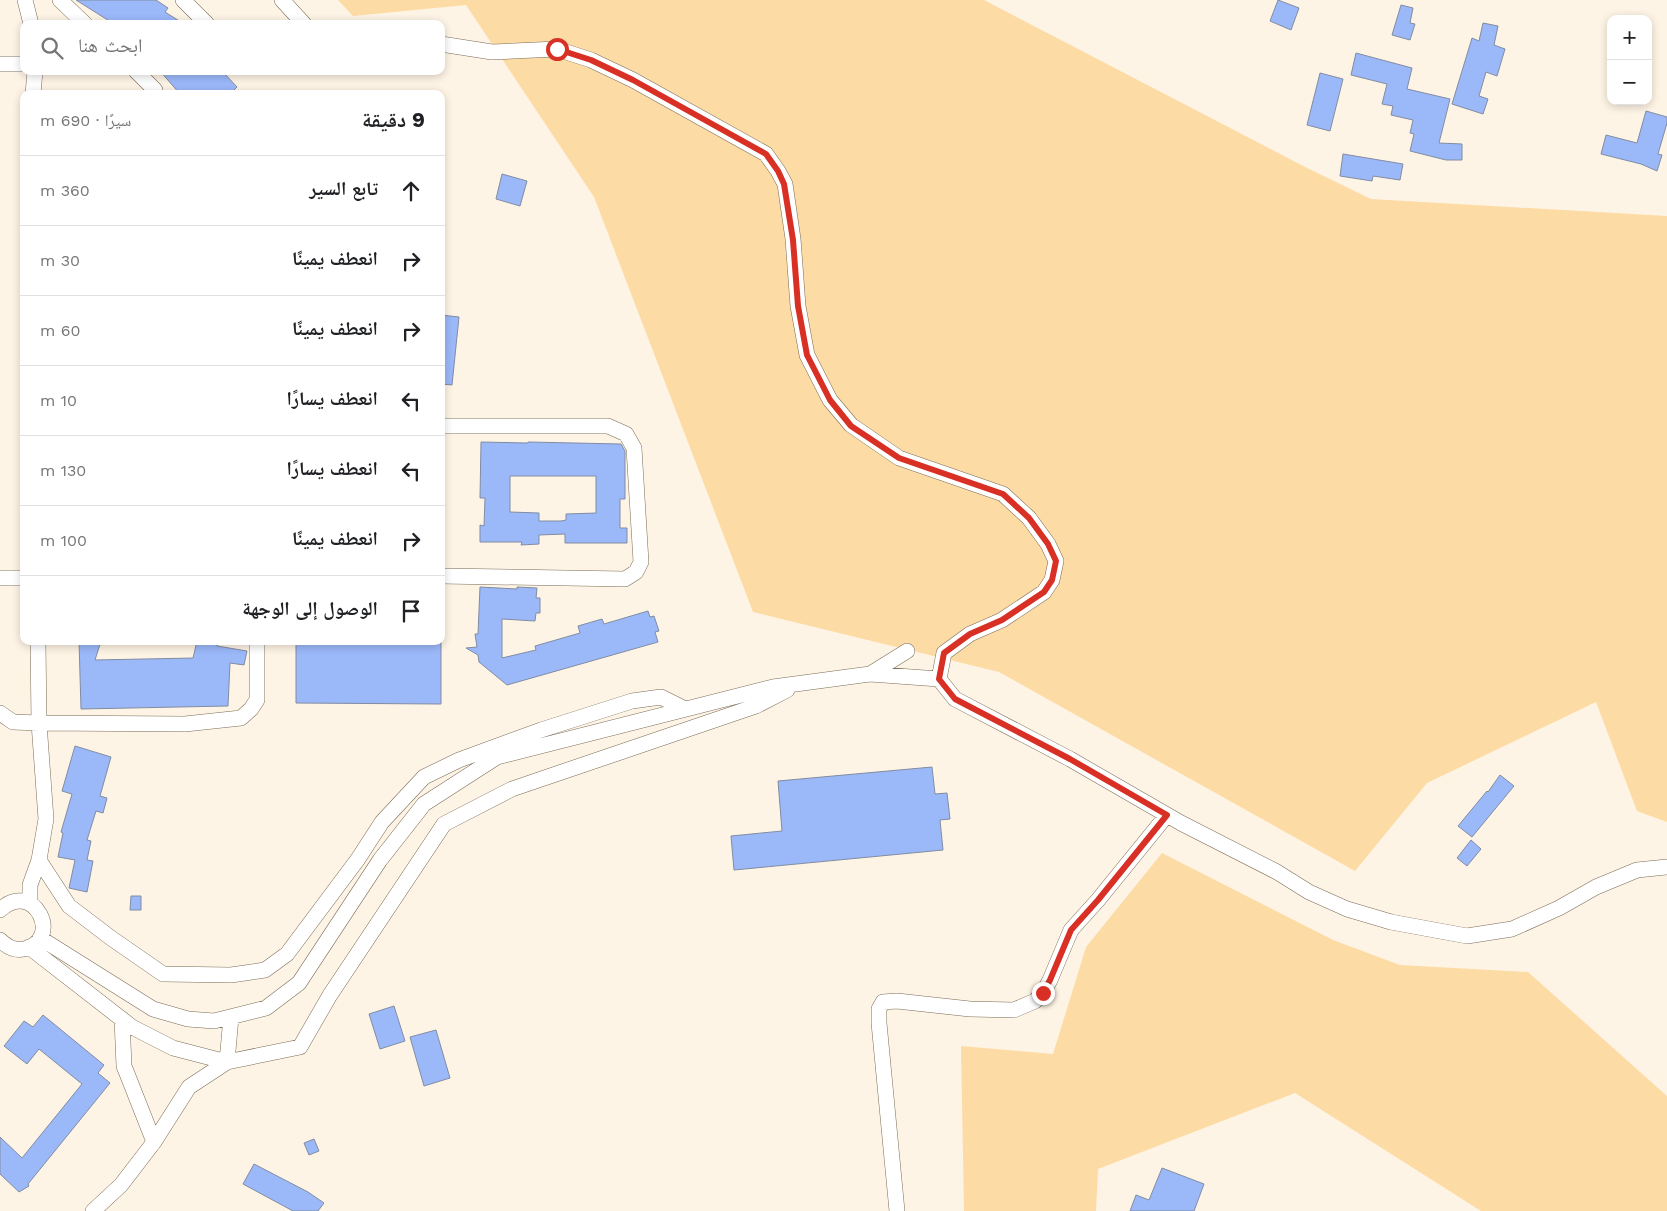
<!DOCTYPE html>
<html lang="ar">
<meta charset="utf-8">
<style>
body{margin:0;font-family:"Work Sans","Noto Naskh Arabic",sans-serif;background:#f6f6f6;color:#202124;direction:rtl}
.controls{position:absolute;right:15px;top:15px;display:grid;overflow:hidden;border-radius:10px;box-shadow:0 2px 8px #0003}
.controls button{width:45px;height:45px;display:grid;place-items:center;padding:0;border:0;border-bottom:1px solid #e0e0e0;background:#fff;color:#202124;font:25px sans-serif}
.stop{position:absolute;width:15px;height:15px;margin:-11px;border:4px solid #d93025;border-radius:50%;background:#fff}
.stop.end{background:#d93025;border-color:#fff;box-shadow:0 1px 5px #0008}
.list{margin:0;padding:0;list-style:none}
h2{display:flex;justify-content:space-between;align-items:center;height:65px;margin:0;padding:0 20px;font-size:21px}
h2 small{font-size:16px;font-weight:400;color:#757577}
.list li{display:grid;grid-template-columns:32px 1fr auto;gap:15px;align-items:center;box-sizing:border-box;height:70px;padding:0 20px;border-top:1px solid #e0e0e0}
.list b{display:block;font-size:19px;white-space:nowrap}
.list em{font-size:16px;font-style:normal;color:#757577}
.icon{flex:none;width:28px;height:28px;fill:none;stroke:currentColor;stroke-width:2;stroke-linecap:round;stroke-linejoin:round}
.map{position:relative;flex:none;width:1667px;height:1211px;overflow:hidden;direction:ltr}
.search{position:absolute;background:#fff;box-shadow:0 2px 8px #0003;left:20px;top:20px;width:425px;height:55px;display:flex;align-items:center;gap:12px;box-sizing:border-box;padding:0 18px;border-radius:10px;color:#757577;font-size:19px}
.panel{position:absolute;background:#fff;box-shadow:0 2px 8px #0003;left:20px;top:90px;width:425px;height:555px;border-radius:10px;direction:rtl}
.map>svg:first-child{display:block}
.green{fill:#fddba5}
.building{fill:#9bb8f9;stroke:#818ca3;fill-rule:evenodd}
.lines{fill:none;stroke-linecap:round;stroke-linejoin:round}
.street-casing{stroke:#7a6c56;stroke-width:16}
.street{stroke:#fff;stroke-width:15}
.route{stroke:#d93025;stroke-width:6}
</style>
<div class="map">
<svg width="1667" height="1211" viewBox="0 0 1667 1211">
<rect width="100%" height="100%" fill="#fef4e5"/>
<path class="green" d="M338 0H984L1305 167 1371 199 1667 216V822L1637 811 1596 702 1427 783 1355 871 999 672 753 612 594 197 466 5 353 16Z
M1162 853 1333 940 1400 965 1528 972 1667 1096V1211H1481L1295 1093 1098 1169 1096 1211H964L961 1046 1053 1054 1086 947Z"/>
<path class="building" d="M76 0H156L168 8 165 12 184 24H114Z
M1278 0 1299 8 1291 30 1270 21Z
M1401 5 1413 8 1410 23 1415 24 1410 40 1392 35Z
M1483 23 1498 26 1494 45 1505 49 1497 76 1486 72 1479 96 1488 99 1483 114 1452 104 1472 38 1479 41Z
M1356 53 1412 68 1407 89 1450 99 1439 143 1462 144V160H1446L1410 151 1414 134 1410 133 1413 120 1391 115 1393 106 1382 104 1387 84 1351 75Z
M160 71H214L220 75 223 72 237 87 230 94H180Z
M1320 73 1343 79 1330 131 1307 125Z
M1646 111 1667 117V123L1658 154 1662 155 1657 171 1641 164 1601 154 1606 135 1637 143Z
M1343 154 1403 164 1400 180 1373 176 1372 181 1340 176Z
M502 174 527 181 520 206 496 199Z
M441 315 459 317 452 385 441 384Z
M481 442 528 443V442L621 444 625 451V499H620V528H627V543H565V534L539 535V544L521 545 522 542H480V525L484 526 485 498H480ZM510 476H596V513L566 514V520L561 521H539V513L510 512Z
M480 587 517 589V587L537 588 536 598H540V613H536L535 621 502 619V658L536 650 535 646 580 633 578 626 602 619 604 624 648 611 650 617 654 616 659 631 655 632 658 642 507 685 479 662 478 655 466 648 477 647 475 634H478Z
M79 641H101L95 660 193 658 197 641H219L217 646 247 651 244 665 230 663 228 706 81 709Z
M296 641H441V704L296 703Z
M75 746 111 757 100 796 107 798 103 813 96 811 87 840 91 841 87 860 93 861 87 892 69 888 75 860 58 857 63 833 61 832 72 794 62 791Z
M932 767 935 794 947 793 950 819 940 820 943 850 734 870 731 836 782 831 778 781Z
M1500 775 1514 786 1472 837 1458 826 1487 791 1488 792Z
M1471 840 1481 849 1467 866 1457 858Z
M131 896H141V910H130Z
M394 1006 405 1041 380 1049 369 1014Z
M43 1015 104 1065 98 1073 110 1083 28 1184 29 1186 19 1192 0 1174V1137L22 1158 82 1084 39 1049 27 1064 4 1046 24 1021 33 1027Z
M436 1030 450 1078 424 1086 410 1037Z
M314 1139 319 1151 309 1155 304 1143Z
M254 1164 308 1192 324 1203 318 1211H293L243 1184Z
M1162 1168 1204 1184 1194 1211H1130L1136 1195 1149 1200Z"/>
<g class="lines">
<defs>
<path id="street" d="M25 0 31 24
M60 0 85 24
M183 0 207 24
M282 0 304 24
M441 44 492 52 557 49 591 60 633 80 766 154 778 171 785 184 793 239 798 306 807 355 830 400 851 425 899 458 1003 494 1029 518 1048 544 1056 561 1052 580 1044 592 1002 620 970 634 944 653 939 679 955 699 1070 759 1181 823 1277 872 1309 892 1347 909 1391 922 1467 936 1512 929 1559 908 1596 887 1637 870 1667 867
M0 64H24
M136 71 155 90
M33 94 35 71
M441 426H608L626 434 634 448 641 562 636 572 625 579 441 576
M0 578H24
M870 674 907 651
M0 713 13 722 39 723 185 724 241 718 251 709 257 700V641
M39 860 69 906 111 938 163 974 231 975 265 970 287 954 358 859 382 822 424 777 459 760 541 730 632 701 661 697 685 709
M30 903V885L39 860 46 819 39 723 38 641
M0 910C34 878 64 940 24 949 15 951 7 947 0 940
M40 938 153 1009 188 1019 214 1021 266 1008 299 983 380 860 424 804 497 757 773 687 870 674 939 679
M29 947 132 1027 173 1048 227 1062 300 1047 330 995 444 824 512 789 756 706 787 690
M122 1019 124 1066 154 1142
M93 1211 121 1185 154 1142 189 1087 227 1062 231 1017
M897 1211 879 1023V1009L883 1002 897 1001 970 1009 1014 1010 1035 1001 1043 993 1050 980 1071 930 1098 900 1167 815"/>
</defs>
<use href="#street" class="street-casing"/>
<use href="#street" class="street"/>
</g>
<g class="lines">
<path class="route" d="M557 49 591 60 633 80 766 154 778 171 784 184 793 240 798 306 807 355 830 400 851 426 899 458 1003 494 1029 518 1048 544 1056 561 1052 580 1044 592 1002 620 970 634 944 653 939 679 955 699 1070 759 1167 815 1098 900 1071 930 1050 980 1043 993"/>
</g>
</svg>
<div class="controls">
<button>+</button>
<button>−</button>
</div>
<div class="stop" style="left:557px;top:49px"></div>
<div class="stop end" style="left:1043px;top:993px"></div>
<div class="search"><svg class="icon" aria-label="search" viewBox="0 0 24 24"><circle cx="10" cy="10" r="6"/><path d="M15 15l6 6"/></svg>ابحث هنا</div>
<section class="panel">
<h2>9 دقيقة<small>سيرًا · 690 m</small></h2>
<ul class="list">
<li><svg class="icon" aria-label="ahead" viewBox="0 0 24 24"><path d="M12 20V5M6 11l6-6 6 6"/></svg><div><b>تابع السير</b></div><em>360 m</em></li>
<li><svg class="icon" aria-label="right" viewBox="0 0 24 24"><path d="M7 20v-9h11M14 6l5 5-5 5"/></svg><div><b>انعطف يمينًا</b></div><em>30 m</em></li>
<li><svg class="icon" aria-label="right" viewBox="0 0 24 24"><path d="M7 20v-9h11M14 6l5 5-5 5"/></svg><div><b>انعطف يمينًا</b></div><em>60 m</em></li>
<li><svg class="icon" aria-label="left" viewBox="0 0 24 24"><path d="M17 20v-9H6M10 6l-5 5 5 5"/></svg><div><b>انعطف يسارًا</b></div><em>10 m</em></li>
<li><svg class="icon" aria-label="left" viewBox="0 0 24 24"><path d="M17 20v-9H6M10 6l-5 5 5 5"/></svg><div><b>انعطف يسارًا</b></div><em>130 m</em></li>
<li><svg class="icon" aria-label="right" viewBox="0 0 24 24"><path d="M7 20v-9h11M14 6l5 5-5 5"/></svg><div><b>انعطف يمينًا</b></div><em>100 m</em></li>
<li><svg class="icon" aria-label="arrive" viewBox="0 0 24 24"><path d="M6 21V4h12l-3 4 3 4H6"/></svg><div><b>الوصول إلى الوجهة</b></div></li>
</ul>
</section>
</div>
